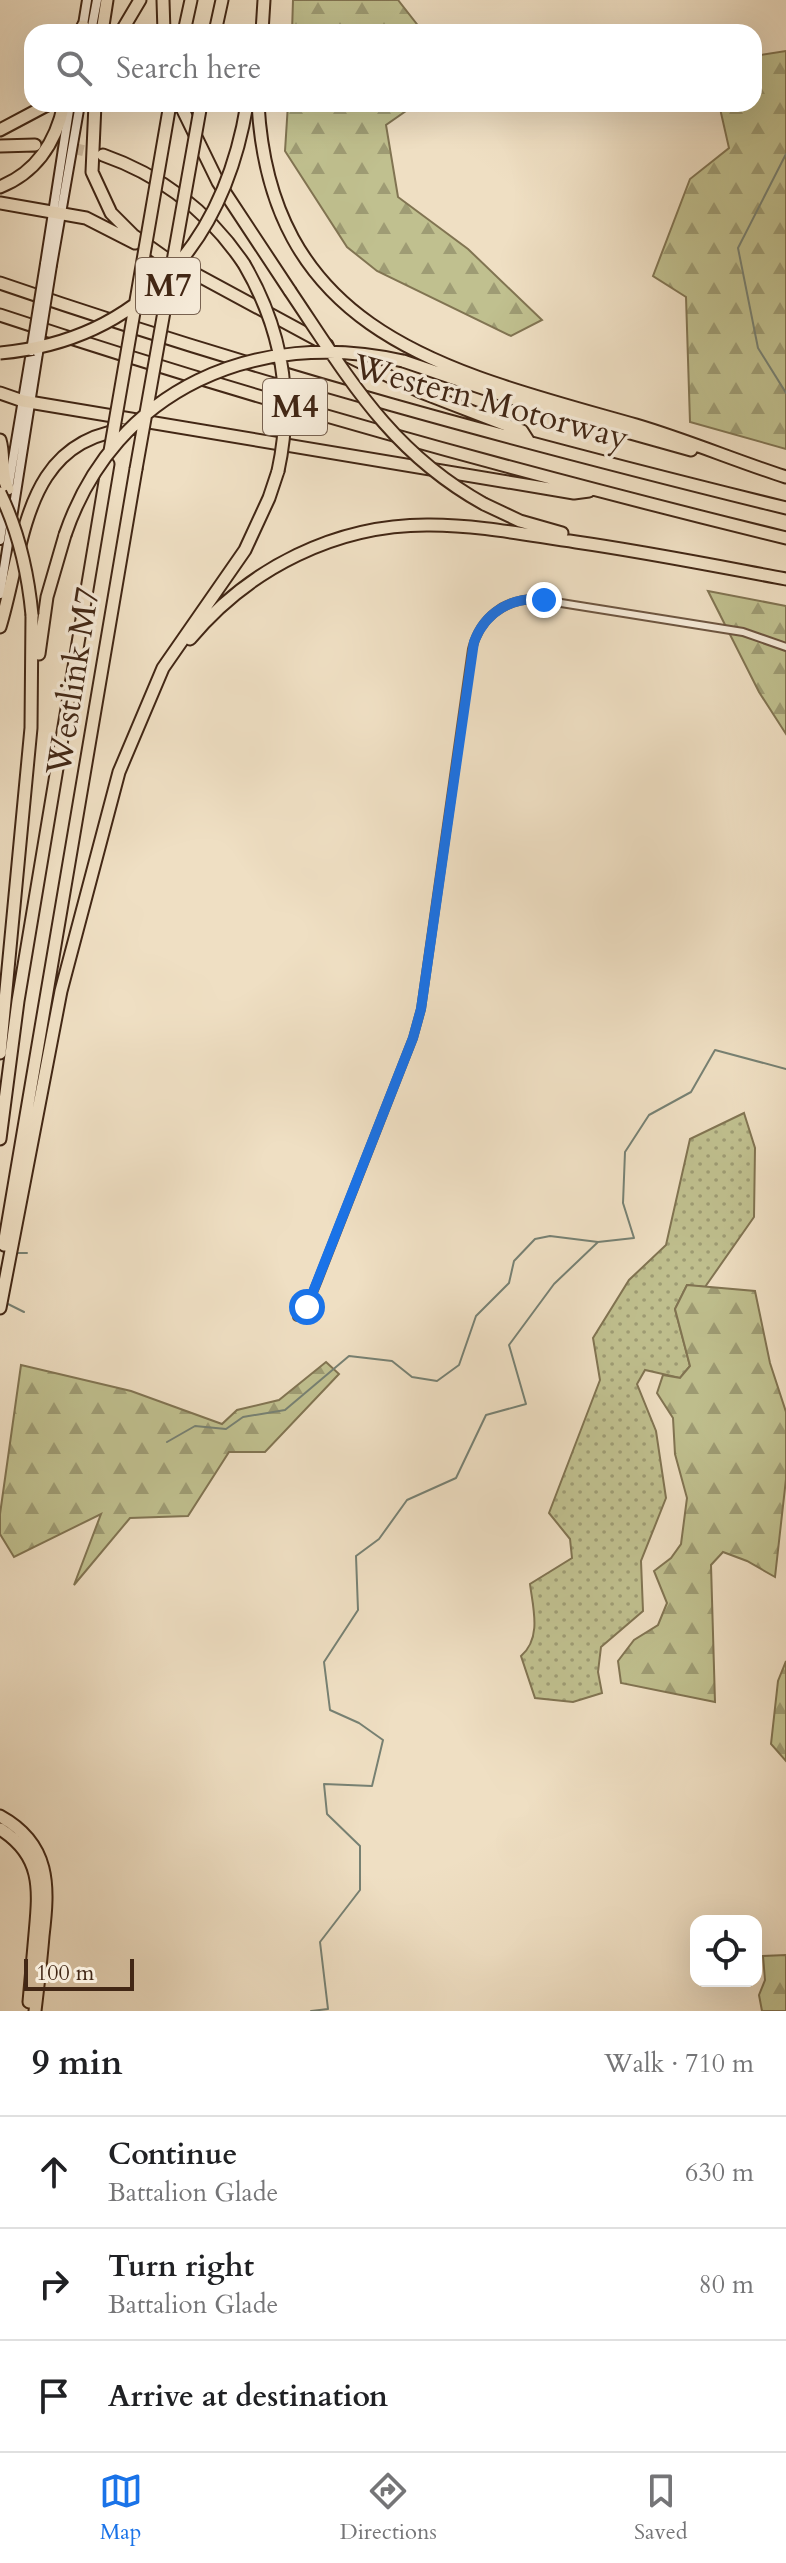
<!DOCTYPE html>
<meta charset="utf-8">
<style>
body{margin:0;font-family:Cardo,serif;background:#f2f2f2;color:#202124}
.controls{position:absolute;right:24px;bottom:24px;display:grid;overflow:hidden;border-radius:16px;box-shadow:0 8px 32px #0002}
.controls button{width:72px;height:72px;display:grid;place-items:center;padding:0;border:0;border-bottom:2px solid #e0e0e0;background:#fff;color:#202124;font:40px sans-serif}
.scale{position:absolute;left:24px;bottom:20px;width:110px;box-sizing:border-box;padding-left:8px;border:4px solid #422715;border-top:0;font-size:22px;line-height:28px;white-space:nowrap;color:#422715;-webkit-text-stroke:6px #f5ead8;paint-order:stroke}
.stop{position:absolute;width:24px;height:24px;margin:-18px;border:6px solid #1a73e8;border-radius:50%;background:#fff}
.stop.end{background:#1a73e8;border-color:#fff;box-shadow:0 2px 8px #0008}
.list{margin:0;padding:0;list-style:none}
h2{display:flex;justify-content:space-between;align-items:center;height:104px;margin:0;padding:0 32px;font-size:34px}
h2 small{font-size:26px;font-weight:400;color:#757577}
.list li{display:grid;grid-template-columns:52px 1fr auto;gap:24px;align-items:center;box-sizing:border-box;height:112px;padding:0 32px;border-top:2px solid #e0e0e0}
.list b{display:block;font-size:30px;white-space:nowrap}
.list p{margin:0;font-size:26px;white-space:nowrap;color:#757577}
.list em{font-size:26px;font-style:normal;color:#757577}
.icon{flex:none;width:44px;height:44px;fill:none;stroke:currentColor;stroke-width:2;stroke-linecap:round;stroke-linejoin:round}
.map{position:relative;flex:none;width:786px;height:2011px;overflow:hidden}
.search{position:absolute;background:#fff;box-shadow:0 8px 32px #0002;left:24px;right:24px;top:24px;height:88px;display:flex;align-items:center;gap:20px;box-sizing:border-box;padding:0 28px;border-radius:24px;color:#757577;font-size:30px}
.sheet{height:440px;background:#fff}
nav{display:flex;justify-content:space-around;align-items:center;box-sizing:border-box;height:112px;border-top:2px solid #e0e0e0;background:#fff;font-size:22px;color:#757577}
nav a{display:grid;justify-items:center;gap:4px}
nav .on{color:#1a73e8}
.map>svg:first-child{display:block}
.grass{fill:url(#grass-dots);stroke:#817452;stroke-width:2}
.forest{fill:url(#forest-firs);stroke:#817452;stroke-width:2}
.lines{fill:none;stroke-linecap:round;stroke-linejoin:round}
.stream{stroke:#778173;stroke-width:2}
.motorway-tunnel{stroke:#ccbaa0;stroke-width:11;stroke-dasharray:11 5.5;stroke-linecap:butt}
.minor-casing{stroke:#6d5540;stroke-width:10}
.secondary-casing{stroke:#422715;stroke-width:12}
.motorway-casing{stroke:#422715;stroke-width:15}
.minor{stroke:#f5ead8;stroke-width:6}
.secondary{stroke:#f5ead8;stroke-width:8}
.motorway{stroke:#efdfc3;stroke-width:11}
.secondary-bridge-casing{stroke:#422715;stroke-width:12;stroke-linecap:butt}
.motorway-bridge-casing{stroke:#422715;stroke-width:15;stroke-linecap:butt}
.secondary-bridge{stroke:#f5ead8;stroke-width:8}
.motorway-bridge{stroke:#efdfc3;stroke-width:11}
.route{stroke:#1a73e8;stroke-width:10}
.labels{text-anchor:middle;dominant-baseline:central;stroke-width:7;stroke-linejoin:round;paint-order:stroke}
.shield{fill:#f5ead8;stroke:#786250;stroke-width:2}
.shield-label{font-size:32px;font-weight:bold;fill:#422715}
.street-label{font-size:34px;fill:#422715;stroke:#f5ead8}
</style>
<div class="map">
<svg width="786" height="2011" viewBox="0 0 786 2011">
<defs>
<pattern id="grass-dots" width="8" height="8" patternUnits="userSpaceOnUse" patternTransform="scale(2)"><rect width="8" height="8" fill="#c0c08f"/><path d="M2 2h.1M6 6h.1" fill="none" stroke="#9e9c74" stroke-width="1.8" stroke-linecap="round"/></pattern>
<pattern id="forest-firs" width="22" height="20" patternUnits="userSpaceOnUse" patternTransform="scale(2)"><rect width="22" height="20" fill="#c0c08f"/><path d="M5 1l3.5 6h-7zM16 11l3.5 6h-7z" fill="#9e9c74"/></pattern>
</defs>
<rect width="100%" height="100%" fill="#efdfc3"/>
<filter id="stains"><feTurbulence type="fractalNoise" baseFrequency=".0025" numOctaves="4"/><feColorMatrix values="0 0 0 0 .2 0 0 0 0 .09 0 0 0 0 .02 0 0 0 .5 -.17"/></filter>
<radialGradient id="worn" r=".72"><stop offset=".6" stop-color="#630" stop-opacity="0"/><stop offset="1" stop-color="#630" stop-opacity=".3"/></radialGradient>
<path class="grass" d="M744 1113 755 1148 754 1217 705 1287 687 1285 675 1309 690 1366 680 1378 645 1370 637 1384 656 1431 666 1498 641 1561 643 1611 601 1647 598 1672 602 1693 573 1702 535 1698 521 1656C542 1638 533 1608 530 1584L572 1558 570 1539 549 1513 600 1380 593 1338 629 1280 666 1245 690 1139Z"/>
<path class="forest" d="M293 0H398L423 32H292Z
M786 51V449L690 422 686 297 653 276 690 179 729 148 719 104H754V56Z
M288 104H416L386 125 398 197 468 249 542 320 511 336 377 271 347 247 285 151Z
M708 591 786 606V734L759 692Z
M687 1285 755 1291 770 1363 786 1412V1479L775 1577 747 1561 723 1552 711 1565 715 1702 621 1683 618 1661 634 1640 658 1625 667 1603 654 1571 671 1558 681 1544 687 1498 675 1454 673 1418 657 1393 663 1375 680 1378 690 1366 675 1309Z
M326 1362 339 1374 265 1452H229L188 1516 130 1518 74 1585 101 1514 14 1557 0 1534V1514L21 1365 131 1391 222 1424 237 1410 279 1400Z
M786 1661V1761L771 1744 778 1681Z
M786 1955V2011H762L759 1995 765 1980 763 1956Z"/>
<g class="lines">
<path class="stream" d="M786 154 738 248 758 348 786 393
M18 1253H27
M8 1304 24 1312
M167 1442 195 1426 226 1429 243 1417 285 1410 349 1356 392 1361 412 1377 437 1381 459 1365 476 1316 509 1283 514 1261 535 1239 550 1236 598 1242
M311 2011 328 2009 320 1942 360 1890V1846L327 1814 324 1784 372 1786 383 1740 359 1723 330 1710 324 1662 358 1610 356 1556 379 1539 407 1500 456 1478 486 1415 526 1404 509 1345 554 1284 598 1242 634 1238 623 1203 625 1152 649 1115 691 1092 715 1050 786 1069"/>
<path class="motorway-tunnel" d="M40 145 68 147 102 155"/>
<defs>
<path id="minor" d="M297 1317 307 1307 318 1280 413 1038 421 1009 472 649C480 618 504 599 536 599L743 632 786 647"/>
<path id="secondary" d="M82 31 87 0
M91 32 97 0
M45 264 70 104
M52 265 80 104
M8 489 31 352
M0 540 5 507
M0 594 38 353"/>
<path id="motorway" d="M163 0 164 32
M81 32 83 26
M102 32 107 0
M121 32 140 0
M184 32 191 0
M215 32 222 0
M262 32 264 0
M95 104 92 172 111 213 133 235 164 257 327 345
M180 104 218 182 290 291
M258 104C271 336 450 372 636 425 687 440 736 461 786 477
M0 130 49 104
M0 146 35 145
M103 155C163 176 209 212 244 264
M0 187C37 172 56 142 64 104
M0 203 86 218 135 243
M0 283C258 372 522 443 786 508
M0 315C259 401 521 473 786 538
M342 353 421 392 522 431 529 442
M403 361 541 408 691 450
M0 393 23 401 574 493 589 491
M0 440C5 456 0 474 8 489
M484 504 520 521 562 533
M0 627C26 541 22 435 138 428
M190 639C249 568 337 524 430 525 479 525 527 535 576 542 646 552 716 566 786 579
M39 654 47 597 65 535
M0 1053 31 728 32 615
M0 1139 18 1001 108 464
M4 1245 136 469
M0 1308 61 991 119 772 163 668 245 550 269 498 278 471
M0 1816C51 1844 49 1886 43 1936 41 1961 38 1986 35 2011
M0 1829C43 1856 39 1890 35 1934 33 1957 31 1980 29 2002"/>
</defs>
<use href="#minor" class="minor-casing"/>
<use href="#secondary" class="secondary-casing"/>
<use href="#motorway" class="motorway-casing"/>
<use href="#minor" class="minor"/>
<use href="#secondary" class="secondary"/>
<use href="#motorway" class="motorway"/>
<defs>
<path id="secondary-bridge" d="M31 351 45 264
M38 353 52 265"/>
<path id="motorway-bridge" d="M244 264C282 329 294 398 278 471
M290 291C348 377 390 452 484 504
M0 353C143 340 225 239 247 104
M110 451 170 104
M136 469 201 104
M0 493C19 532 28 573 32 615
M65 535C115 388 257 328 403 361"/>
</defs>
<use href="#secondary-bridge" class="secondary-bridge-casing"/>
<use href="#motorway-bridge" class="motorway-bridge-casing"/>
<use href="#secondary-bridge" class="secondary-bridge"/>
<use href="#motorway-bridge" class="motorway-bridge"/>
</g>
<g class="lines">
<path class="route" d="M307 1307 413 1038 421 1009 474 642C485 612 512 596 544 600"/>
</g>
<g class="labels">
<g class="shield">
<rect x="136" y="258" width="64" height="56" rx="6"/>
<rect x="263" y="379" width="64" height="56" rx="6"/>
</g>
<g class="shield-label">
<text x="168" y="286">M7</text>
<text x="295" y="407">M4</text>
</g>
<g class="street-label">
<text transform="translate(491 402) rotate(15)">Western Motorway</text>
<text transform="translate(73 681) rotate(-81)">Westlink M7</text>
</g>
</g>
<rect width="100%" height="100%" filter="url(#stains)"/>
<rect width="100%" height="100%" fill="url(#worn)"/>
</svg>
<div class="controls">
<button><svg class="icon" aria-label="locate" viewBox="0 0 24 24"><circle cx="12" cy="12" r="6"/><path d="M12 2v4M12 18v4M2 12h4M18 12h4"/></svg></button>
</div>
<div class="scale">100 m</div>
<div class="stop" style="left:307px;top:1307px"></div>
<div class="stop end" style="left:544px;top:600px"></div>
<div class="search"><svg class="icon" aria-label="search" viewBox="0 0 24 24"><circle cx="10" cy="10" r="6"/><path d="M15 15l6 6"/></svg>Search here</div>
</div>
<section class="sheet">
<h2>9 min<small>Walk · 710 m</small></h2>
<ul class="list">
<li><svg class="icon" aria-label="ahead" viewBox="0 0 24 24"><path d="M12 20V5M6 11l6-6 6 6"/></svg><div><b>Continue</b><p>Battalion Glade</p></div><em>630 m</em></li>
<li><svg class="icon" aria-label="right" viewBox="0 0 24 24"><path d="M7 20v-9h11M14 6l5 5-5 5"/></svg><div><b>Turn right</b><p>Battalion Glade</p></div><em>80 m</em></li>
<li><svg class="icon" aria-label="arrive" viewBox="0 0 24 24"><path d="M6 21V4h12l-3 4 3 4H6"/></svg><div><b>Arrive at destination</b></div></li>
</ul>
</section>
<nav>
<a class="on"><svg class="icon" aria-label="map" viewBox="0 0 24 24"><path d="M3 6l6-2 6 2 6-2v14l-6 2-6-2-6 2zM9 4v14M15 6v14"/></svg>Map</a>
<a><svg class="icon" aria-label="directions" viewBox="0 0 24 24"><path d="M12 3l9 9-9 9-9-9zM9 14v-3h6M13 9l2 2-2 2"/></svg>Directions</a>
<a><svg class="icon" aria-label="saved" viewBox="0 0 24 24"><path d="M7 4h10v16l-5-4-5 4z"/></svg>Saved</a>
</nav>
